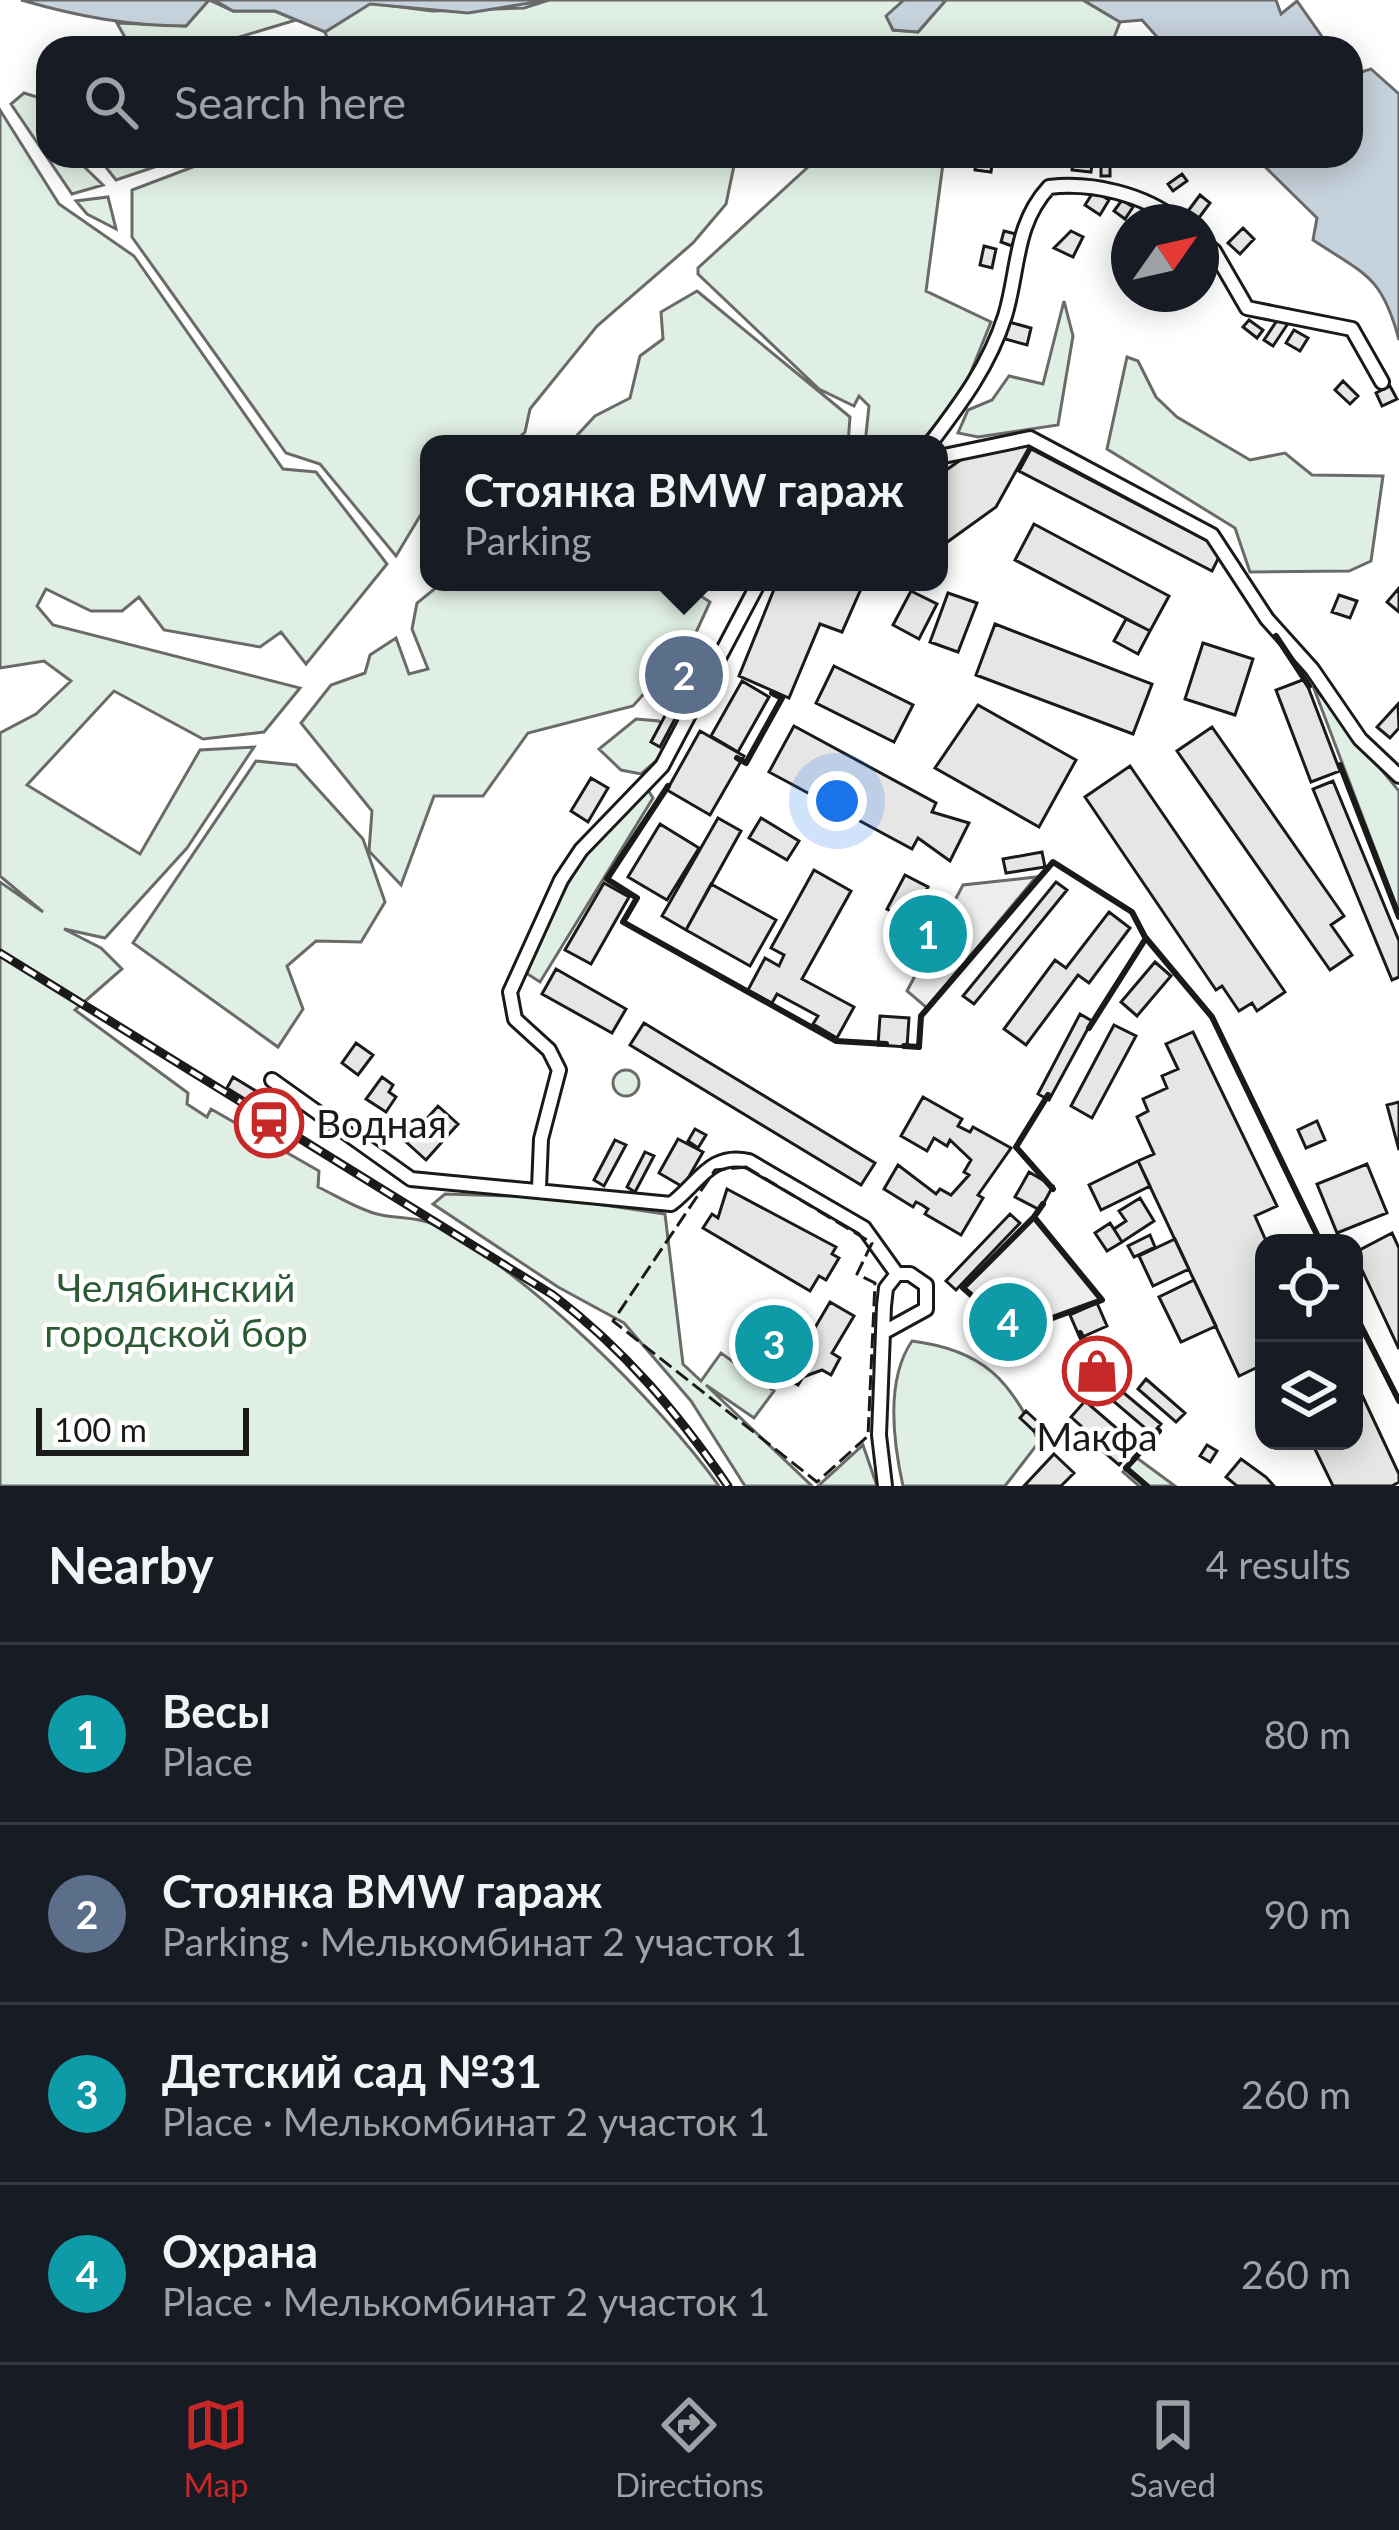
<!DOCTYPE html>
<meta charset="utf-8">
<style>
body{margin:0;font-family:Lato,sans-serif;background:#20242c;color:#f1f3f6}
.controls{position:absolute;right:36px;bottom:36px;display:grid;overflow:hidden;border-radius:24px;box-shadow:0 6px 30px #0003}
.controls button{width:108px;height:108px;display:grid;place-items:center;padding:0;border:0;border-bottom:3px solid #363941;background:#171b24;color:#f1f3f6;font:60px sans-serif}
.compass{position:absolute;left:1111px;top:204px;width:108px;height:108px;border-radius:50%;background:#171b24;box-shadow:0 6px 30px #0003;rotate:56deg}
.scale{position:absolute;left:36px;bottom:30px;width:213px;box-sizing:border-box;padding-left:12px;border:6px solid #1a1a1a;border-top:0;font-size:33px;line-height:42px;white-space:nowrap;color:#1a1a1a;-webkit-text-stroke:9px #fff;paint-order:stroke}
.you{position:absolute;left:837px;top:801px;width:42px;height:42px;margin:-30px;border:9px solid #fff;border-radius:50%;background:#1a73e8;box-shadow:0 0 0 18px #1a73e833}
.badge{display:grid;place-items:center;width:78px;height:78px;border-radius:50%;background:#c62828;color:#fff;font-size:39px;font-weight:700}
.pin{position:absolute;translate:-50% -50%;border:6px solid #fff;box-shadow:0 3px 12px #0006}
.popup{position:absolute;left:420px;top:435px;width:528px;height:156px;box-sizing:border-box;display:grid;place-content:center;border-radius:24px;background:#171b24;filter:drop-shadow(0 3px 9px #0005);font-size:39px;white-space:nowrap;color:#9ea1a6}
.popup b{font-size:45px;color:#f1f3f6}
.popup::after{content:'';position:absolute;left:50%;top:100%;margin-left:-24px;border:24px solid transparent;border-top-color:#171b24}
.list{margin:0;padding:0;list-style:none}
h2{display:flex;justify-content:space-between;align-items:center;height:156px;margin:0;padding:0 48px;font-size:51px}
h2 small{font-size:39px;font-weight:400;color:#9ea1a6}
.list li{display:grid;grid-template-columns:78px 1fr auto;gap:36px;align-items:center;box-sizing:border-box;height:180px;padding:0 48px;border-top:3px solid #363941}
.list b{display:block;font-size:45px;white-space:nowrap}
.list p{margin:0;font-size:39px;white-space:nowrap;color:#9ea1a6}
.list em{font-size:39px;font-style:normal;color:#9ea1a6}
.icon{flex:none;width:66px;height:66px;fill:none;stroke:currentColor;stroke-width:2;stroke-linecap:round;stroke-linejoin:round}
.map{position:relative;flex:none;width:1399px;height:1486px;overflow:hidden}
.search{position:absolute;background:#171b24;box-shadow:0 6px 30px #0003;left:36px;right:36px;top:36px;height:132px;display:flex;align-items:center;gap:30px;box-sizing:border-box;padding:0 42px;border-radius:36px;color:#9ea1a6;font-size:45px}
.sheet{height:876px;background:#171b24}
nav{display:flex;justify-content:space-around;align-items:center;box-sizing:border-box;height:168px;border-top:3px solid #363941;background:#171b24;font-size:33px;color:#9ea1a6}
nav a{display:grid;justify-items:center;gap:6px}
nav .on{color:#c62828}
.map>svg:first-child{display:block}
.green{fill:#e0efe3;stroke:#6a6a6a;stroke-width:3}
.parking{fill:#ededed;stroke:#6a6a6a;stroke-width:3}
.water{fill:#c6d2dc;stroke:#6a6a6a;stroke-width:3}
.building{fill:#e6e6e6;stroke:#1a1a1a;stroke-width:3}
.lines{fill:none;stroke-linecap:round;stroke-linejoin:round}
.minor-casing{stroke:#1a1a1a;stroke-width:18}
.minor{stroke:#fff;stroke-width:12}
.rail-casing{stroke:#1a1a1a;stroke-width:9}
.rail{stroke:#fff;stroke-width:4.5;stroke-dasharray:14;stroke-linecap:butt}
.fence{stroke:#1a1a1a;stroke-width:3;stroke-dasharray:15 6;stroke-linecap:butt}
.wall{stroke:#1a1a1a;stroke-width:6}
.labels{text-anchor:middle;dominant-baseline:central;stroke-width:9;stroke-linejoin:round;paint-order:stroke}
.poi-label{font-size:39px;fill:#1a1a1a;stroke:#fff;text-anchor:start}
.park-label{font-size:39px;fill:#2b5a34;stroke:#fff}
</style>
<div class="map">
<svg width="1399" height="1486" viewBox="0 0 1399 1486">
<rect width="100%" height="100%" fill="#fff"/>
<path class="green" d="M209 0 233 11H275L296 20 223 42 182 39 168 48H131L117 23 186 26Z
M549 0H904L887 16 893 30 918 32 946 0H1083L1120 22 1112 43C1056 56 997 35 939 48H331L325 32 370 3 432 11 524 8Z
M24 93 40 98 48 115V156H73L103 185 72 194 11 104Z
M0 110 59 204 134 256 283 469 316 472 387 564 306 664 281 632 260 647 164 630 139 597 122 611H91L46 589 37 606 53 625 300 688 264 732 203 739 114 691 27 785 140 854 200 750 254 747 187 848 105 938 64 929 101 948 122 969 75 1010 188 1093 187 1104 207 1117 211 1109 319 1171 318 1187C337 1196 357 1209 377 1214 395 1219 416 1216 432 1224 525 1269 659 1402 719 1486H0V882L43 912 0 876V733L36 714 71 681 44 661 0 668Z
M97 156H183L184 157 116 180Z
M202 156H736L726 204 693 243 597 326 530 409 525 432 513 444H429V501L396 556 320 464 286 453 132 237V190L198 165Z
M820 156H944L926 291 991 322 962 394 919 444H865L869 406 859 396 854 406 819 389 698 274V268Z
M108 197 116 229 87 214 76 201Z
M697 291 850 417 848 444H569L595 416 630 398 640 356 663 339 661 312Z
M1064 301 1073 336 1058 425 978 437 958 433 968 410 992 400 1009 376 1043 384Z
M1127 357 1138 361 1156 397 1177 417 1250 460 1285 453 1312 475 1383 476 1371 561 1349 571 1250 572 1235 528 1107 449Z
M443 582H679L710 602 693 639 633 706 528 733 483 796H434L401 885 369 851 372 811 301 723 331 685 365 673 370 655 396 638 409 674 428 669 412 629 417 603Z
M1313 686 1399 791V913Z
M636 719 659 721 669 736 665 753 641 774 621 770 599 749Z
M256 761 296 765 363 839 385 902 361 942 316 941 287 966 303 1009 278 1047 133 943Z
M648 790 653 798 540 982 523 971 580 860Z
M613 1083a13 13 0 1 1 26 0a13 13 0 1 1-26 0Z
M445 1194 549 1197 665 1214 683 1364 701 1381 721 1353 774 1391 754 1418 706 1385 812 1486H745L691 1401 624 1323 558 1287 433 1204Z
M912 1341C983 1350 1011 1380 1039 1442L1005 1486H903C893 1441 886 1379 912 1341Z
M863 1445 877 1486H818Z
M1137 1458 1175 1486H1139L1123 1472Z"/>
<path class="parking" d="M679 651 707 667 688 698 661 682Z
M1036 877 927 1008 907 991 963 885Z
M1034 1217 1102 1300 1014 1332 963 1288Z"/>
<path class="water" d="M21 0H209L186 26C128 26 77 16 21 0Z
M214 0H549L468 13 370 4 325 32 275 11H233Z
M904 0H946L918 32 893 30 886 16Z
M1083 0H1276L1281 14 1297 1 1330 48H1167L1142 20 1120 22Z
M1371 69 1399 94V340C1382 276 1366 275 1313 240L1317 218 1254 156H1351V75Z"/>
<path class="building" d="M977 156H993L991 172 975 170Z
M1074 156H1093L1091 172 1072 170Z
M1101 160H1110V176H1101Z
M1182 174 1187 181 1173 191 1168 184Z
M1094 191 1109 200 1100 215 1085 205Z
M1200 195 1210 203 1198 219 1188 211Z
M1122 200 1133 207 1125 219 1114 211Z
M1243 228 1254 239 1240 254 1228 243Z
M1004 231 1016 234 1012 246 1001 242Z
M1071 231 1083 237 1073 257 1054 248Z
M984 246 996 249 992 268 980 265Z
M1280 316 1289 322 1273 346 1264 340Z
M1249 320 1263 330 1257 338 1243 327Z
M1009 322 1031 328 1027 345 1005 339Z
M1294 330 1308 338 1300 351 1286 343Z
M1343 381 1358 396 1350 404 1335 390Z
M1390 386 1397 399 1382 406 1376 393Z
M1031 444 996 507 939 548V475L962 459Z
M1031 449 1223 549 1212 571 1019 471Z
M1034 524 1169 596 1150 631 1015 560Z
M777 582H864L842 632 820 624 789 698 739 676Z
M1399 588V612L1387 602Z
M911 591 937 604 919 639 893 625Z
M948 593 977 603 958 652 930 642Z
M1339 595 1357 601 1350 618 1332 612Z
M1126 619 1150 631 1138 654 1114 641Z
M995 624 1152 684 1133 734 976 675Z
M1203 643 1253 659 1235 715 1185 699Z
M834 666 913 705 894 742 816 703Z
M1305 679 1340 771 1311 782 1276 690Z
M742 681 769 697 738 752 711 736Z
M676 695 685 700 660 747 651 742Z
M1398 704 1399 728 1390 738 1377 727Z
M978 705 1076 760 1039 827 935 768Z
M794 726 936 803 932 812 969 823 950 861 918 838 912 849 769 772Z
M1212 727 1344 916 1331 925 1352 955 1330 970 1177 751Z
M700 731 744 756 710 815 667 790Z
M1130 766 1285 992 1257 1011 1252 1003 1239 1011 1222 986 1216 990 1085 797Z
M591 778 608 788 588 822 571 811Z
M1333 781 1399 941V977L1392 980 1313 789Z
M718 818 741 831 686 930 662 916Z
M761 818 799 841 787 860 749 838Z
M660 824 699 848 667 900 628 877Z
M1042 852 1045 867 1006 873 1003 859Z
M814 870 851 891 802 979 854 1007 837 1038 813 1024 818 1016 777 994 772 1003 748 990 765 958 779 966 784 955 771 948Z
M905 875 928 887 910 921 887 909Z
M1056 882 1067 890 974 1004 963 996Z
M604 883 629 897 591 964 565 950Z
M711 884 776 920 750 966 686 930Z
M930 912 945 919 925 957 911 949Z
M1109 912 1130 928 1089 983 1078 975 1026 1045 1004 1029 1055 960 1066 968Z
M1155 962 1171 976 1137 1016 1121 1002Z
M556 969 626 1009 612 1033 542 994Z
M1080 1014 1092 1021 1049 1100 1038 1094Z
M880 1016 909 1018 907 1047 878 1045Z
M644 1023 875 1163 861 1185 630 1045Z
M1114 1025 1136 1036 1092 1118 1071 1106Z
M1193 1032 1277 1206 1255 1216 1267 1243 1264 1364 1239 1376 1138 1161 1154 1154 1137 1117 1148 1111 1143 1099 1167 1088 1162 1076 1178 1069 1166 1044Z
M356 1043 373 1055 358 1075 342 1063Z
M233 1077 271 1100 264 1111 227 1088Z
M382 1077 393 1085 389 1092 396 1097 386 1112 366 1099Z
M923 1097 962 1119 958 1126 970 1132 973 1127 1011 1148 978 1195 983 1198 961 1235 925 1214 928 1209 922 1205 916 1202 913 1207 884 1189 898 1165 936 1194 940 1189 951 1195 969 1175 964 1172 971 1160 950 1140 947 1146 934 1138 927 1151 901 1136Z
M1399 1102V1150L1387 1105Z
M438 1106 458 1124 426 1160 406 1142Z
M1317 1121 1325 1140 1306 1148 1298 1130Z
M695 1129 706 1135 698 1148 688 1141Z
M678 1139 703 1152 683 1187 659 1173Z
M615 1140 626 1145 604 1186 594 1180Z
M645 1152 654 1156 635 1192 627 1187Z
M1138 1161 1150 1186 1101 1210 1089 1185Z
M1367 1164 1387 1213 1337 1233 1317 1184Z
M1029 1172 1053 1186 1040 1210 1015 1197Z
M727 1189 836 1247 832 1254 839 1258 826 1280 819 1276 810 1291 703 1228 712 1214 718 1218Z
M1140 1198 1154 1221 1122 1242 1114 1229 1126 1221 1119 1211Z
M1010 1214 1020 1223 956 1290 946 1281Z
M1110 1223 1122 1242 1107 1251 1095 1233Z
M1392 1233 1399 1248V1349L1354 1253Z
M1150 1235 1155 1247 1134 1257 1128 1246Z
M1175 1239 1189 1269 1153 1286 1139 1256Z
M1194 1280 1216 1326 1181 1342 1159 1297Z
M830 1302 854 1316 832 1353 840 1358 831 1375 822 1370 803 1377 798 1385 779 1374 783 1368 747 1347 746 1336 737 1330 743 1320 756 1327 759 1321 806 1343Z
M1097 1303 1107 1326 1080 1338 1070 1315Z
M1106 1378 1161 1424 1152 1434 1098 1388Z
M1354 1378 1399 1474V1482L1392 1486H1333L1311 1441H1354Z
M1146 1379 1185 1413 1176 1422 1138 1389Z
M1085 1401 1136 1445 1119 1465 1078 1430 1081 1426 1071 1417Z
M1026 1411 1040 1424 1034 1431 1020 1418Z
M1207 1445 1217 1451 1210 1462 1200 1456Z
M1054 1454 1074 1473 1061 1486H1024Z
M1241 1459 1266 1477 1274 1486H1237L1226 1477Z"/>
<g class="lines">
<defs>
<path id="minor" d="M1201 240 1214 251 1247 308 1352 329 1382 382
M930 444C961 403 989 366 1005 316 1019 270 1014 225 1049 187 1092 182 1144 194 1179 222
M939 457 1030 438 1212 535 1267 619 1312 669 1360 739 1399 776
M272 1080 411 1179 671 1204C699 1183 710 1152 749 1161L864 1228 897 1274
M539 1188 541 1139 559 1070 549 1050 515 1019 510 992 561 880 581 850 662 766 759 582
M885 1486 879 1435 884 1306 886 1288 897 1274H910L926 1285V1309L886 1331"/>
</defs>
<use href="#minor" class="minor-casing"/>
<use href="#minor" class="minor"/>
<defs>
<path id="rail" d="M0 953 553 1295C625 1350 677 1412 728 1486"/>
</defs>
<use href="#rail" class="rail-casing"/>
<use href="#rail" class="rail"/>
<path class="fence" d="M746 1167 872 1243 857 1274 875 1283 868 1436 817 1482 613 1321 715 1170Z"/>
<path class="wall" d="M1276 636 1309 686
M737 758 746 763 782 698 772 693
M1340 765 1399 917
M668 786 607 879 637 898 623 922 836 1041 886 1044
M1089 1028 1146 938
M904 1046 919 1047 921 1016 1053 862 1132 912 1145 937 1212 1017 1321 1243
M1048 1095 1016 1147 1053 1189
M1043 1204 1034 1217 1102 1300 1094 1303
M1034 1217 1102 1300 1014 1332 963 1288Z
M1354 1312 1399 1401
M1080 1333 1092 1359 1113 1383
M1147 1486 1126 1468 1159 1431"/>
</g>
<defs>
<symbol id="station-ring" viewBox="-11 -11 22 22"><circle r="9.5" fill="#fff" stroke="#c62828" stroke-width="1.5"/><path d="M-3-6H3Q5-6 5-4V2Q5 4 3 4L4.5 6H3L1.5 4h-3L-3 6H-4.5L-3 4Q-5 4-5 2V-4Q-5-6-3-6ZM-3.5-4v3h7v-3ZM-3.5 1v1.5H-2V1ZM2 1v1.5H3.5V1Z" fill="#c62828"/></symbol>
<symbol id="shop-ring" viewBox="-11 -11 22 22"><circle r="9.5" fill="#fff" stroke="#c62828" stroke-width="1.5"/><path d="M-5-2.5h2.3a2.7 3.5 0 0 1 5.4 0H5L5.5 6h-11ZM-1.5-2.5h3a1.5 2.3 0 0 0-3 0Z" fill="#c62828"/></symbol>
</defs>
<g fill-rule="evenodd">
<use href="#station-ring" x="231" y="1085" width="76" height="76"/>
<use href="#shop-ring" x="1059" y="1333" width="76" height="76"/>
</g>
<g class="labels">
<g class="poi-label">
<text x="316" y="1123">Водная</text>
<text x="1097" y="1436" text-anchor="middle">Макфа</text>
</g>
<g class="park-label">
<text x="176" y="1287">Челябинский<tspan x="176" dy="45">городской бор</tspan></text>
</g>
</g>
</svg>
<div class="controls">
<button><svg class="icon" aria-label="locate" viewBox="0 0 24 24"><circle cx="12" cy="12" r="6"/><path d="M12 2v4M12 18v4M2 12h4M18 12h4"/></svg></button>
<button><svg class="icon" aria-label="layers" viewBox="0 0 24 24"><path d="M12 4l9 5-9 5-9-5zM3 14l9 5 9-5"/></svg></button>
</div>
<svg class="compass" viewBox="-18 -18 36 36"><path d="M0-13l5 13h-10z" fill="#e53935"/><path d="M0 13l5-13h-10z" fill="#9ea1a6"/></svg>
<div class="scale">100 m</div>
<div class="you"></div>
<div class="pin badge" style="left:928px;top:934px;background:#0f9aa8">1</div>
<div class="pin badge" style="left:684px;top:675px;background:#5c6f8a">2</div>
<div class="popup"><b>Стоянка BMW гараж</b>Parking</div>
<div class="pin badge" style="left:774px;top:1344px;background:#0f9aa8">3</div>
<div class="pin badge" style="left:1008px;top:1322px;background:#0f9aa8">4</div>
<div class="search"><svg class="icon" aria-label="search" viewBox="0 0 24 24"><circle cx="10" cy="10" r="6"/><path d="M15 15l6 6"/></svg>Search here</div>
</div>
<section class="sheet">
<h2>Nearby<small>4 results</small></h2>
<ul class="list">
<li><span class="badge" style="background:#0f9aa8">1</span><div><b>Весы</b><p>Place</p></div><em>80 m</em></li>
<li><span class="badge" style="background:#5c6f8a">2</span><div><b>Стоянка BMW гараж</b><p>Parking · Мелькомбинат 2 участок 1</p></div><em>90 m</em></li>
<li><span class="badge" style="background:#0f9aa8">3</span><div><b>Детский сад №31</b><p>Place · Мелькомбинат 2 участок 1</p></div><em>260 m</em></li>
<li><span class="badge" style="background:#0f9aa8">4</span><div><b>Охрана</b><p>Place · Мелькомбинат 2 участок 1</p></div><em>260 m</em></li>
</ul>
</section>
<nav>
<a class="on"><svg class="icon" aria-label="map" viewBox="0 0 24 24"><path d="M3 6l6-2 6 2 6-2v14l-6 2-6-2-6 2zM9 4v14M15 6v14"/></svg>Map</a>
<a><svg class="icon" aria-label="directions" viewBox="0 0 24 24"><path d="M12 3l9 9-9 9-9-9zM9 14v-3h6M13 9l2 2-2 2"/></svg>Directions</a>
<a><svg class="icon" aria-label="saved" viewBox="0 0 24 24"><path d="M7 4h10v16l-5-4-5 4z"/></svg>Saved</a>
</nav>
